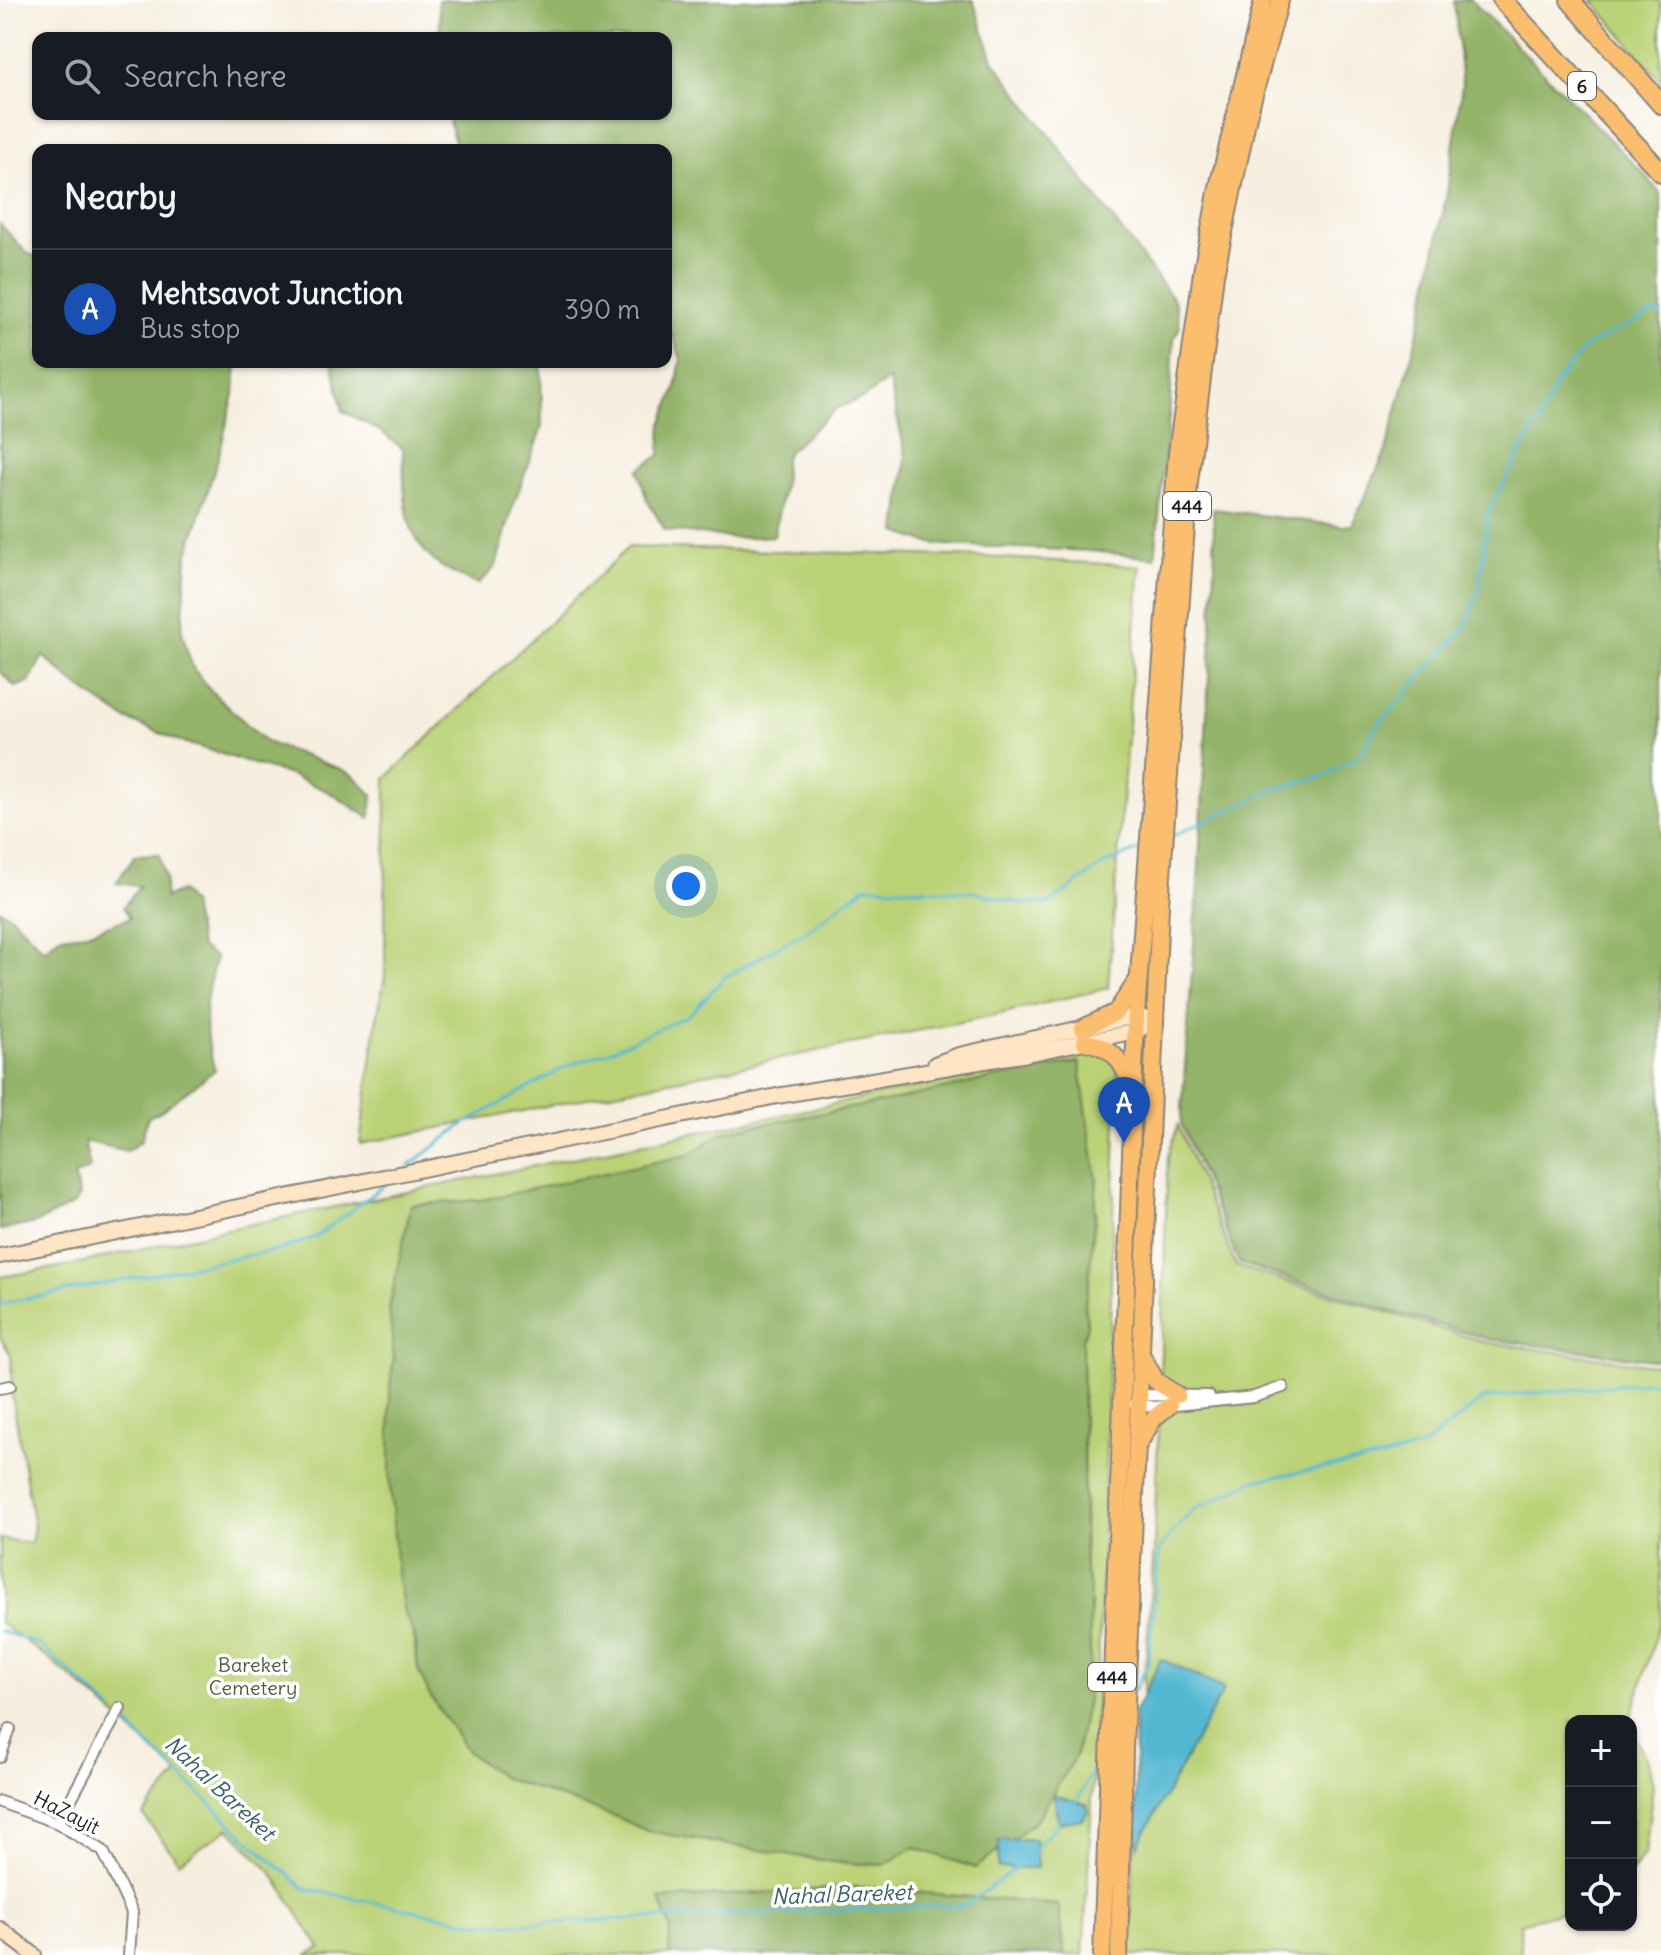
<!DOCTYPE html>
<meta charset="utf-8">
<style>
body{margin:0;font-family:Delius,sans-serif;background:#242831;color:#f1f3f6}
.controls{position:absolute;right:24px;bottom:24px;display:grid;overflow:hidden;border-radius:16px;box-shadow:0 2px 6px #0004}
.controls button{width:72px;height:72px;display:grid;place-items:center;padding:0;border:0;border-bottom:2px solid #363941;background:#171b24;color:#f1f3f6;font:40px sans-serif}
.you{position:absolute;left:686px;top:886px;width:28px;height:28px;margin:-20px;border:6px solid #fff;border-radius:50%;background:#1a73e8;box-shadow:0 0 0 12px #1a73e833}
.badge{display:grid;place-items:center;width:52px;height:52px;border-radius:50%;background:#d1495b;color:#fff;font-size:26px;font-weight:700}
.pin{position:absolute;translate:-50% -66px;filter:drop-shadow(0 2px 4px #0008)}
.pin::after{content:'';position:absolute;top:42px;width:28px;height:24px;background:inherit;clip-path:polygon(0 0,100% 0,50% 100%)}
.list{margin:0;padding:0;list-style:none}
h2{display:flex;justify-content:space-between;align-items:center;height:104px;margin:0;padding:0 32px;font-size:34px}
h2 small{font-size:26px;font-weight:400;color:#9ea1a6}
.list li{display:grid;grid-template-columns:52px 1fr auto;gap:24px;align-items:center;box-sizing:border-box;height:120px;padding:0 32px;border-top:2px solid #363941}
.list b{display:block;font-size:30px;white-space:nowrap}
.list p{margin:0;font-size:26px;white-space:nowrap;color:#9ea1a6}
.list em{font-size:26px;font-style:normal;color:#9ea1a6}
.icon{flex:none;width:44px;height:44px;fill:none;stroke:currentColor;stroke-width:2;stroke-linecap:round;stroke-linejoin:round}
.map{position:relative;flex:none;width:1661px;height:1955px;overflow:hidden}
.search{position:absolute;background:#171b24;box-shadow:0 2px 6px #0004;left:32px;top:32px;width:640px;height:88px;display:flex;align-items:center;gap:20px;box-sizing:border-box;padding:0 28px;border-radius:16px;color:#9ea1a6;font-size:30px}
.panel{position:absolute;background:#171b24;box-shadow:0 2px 6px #0004;left:32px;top:144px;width:640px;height:224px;border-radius:16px}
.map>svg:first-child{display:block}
.green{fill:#bad176;stroke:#6b7649;stroke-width:2;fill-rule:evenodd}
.forest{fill:#93b367;stroke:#586842;stroke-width:2}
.water{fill:#52b7d1;stroke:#376a76;stroke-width:2}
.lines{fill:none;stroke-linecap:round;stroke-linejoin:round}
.stream{stroke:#52b7d1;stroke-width:3}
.street-casing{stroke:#89857d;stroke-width:14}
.secondary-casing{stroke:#89857d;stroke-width:18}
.primary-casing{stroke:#89857d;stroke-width:20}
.highway-casing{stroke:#89857d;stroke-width:22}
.street{stroke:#fff;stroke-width:10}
.secondary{stroke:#fde5c5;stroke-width:14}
.primary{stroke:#fbbd6e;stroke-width:16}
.highway{stroke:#fbbd6e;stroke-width:18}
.labels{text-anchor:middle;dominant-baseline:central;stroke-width:7;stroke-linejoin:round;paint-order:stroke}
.shield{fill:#fff;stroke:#606060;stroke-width:2}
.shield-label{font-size:18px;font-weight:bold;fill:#1c1c1c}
.park-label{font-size:20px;fill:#535b3c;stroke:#fff}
.street-label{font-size:20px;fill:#1c1c1c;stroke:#fff}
.water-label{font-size:22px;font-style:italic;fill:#34626d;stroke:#fff}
</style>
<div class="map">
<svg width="1661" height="1955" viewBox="0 0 1661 1955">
<rect width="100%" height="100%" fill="#fff"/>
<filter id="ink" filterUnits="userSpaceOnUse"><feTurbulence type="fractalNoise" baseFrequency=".0125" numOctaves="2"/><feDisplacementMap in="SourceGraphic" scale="16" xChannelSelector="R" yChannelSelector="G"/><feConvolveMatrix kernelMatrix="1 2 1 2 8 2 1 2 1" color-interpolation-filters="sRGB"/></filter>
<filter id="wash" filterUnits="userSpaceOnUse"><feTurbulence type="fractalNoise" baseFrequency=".006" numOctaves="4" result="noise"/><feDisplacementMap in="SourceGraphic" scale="32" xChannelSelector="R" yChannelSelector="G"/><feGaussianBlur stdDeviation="1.8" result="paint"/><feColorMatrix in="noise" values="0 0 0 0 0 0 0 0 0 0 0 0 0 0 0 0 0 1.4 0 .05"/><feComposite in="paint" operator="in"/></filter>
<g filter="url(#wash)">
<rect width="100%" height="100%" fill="#f6eede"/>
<path class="green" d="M1592 0H1658L1661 4V81Z
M629 547 986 557 1140 566 1108 988 1000 1014 360 1144 376 1023 385 977 386 778Z
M1101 1049 1118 1065C1108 1362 1102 1659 1083 1955H1064L1057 1905 858 1887 660 1899 670 1927 669 1955H307L320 1948 273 1874 229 1828 179 1862 143 1815 178 1774C121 1719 66 1669 0 1623V1539L31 1543 34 1527 12 1395 11 1355 0 1337V1277L71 1265 223 1230ZM965 1085 1096 1211 1085 1302 1087 1326 1082 1340 1085 1571 1090 1587V1683L1076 1755 975 1868 913 1847 884 1865 833 1862 647 1831 617 1817 501 1777 468 1752 429 1694 418 1669 390 1485V1387L394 1357 390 1308 411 1205 481 1200 688 1155 720 1134 737 1129 899 1099Z
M1178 1125 1236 1266 1484 1342 1661 1366V1619L1630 1721H1571V1910L1520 1923 1521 1955H1130L1134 1820 1154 1548 1168 1156Z
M1631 1728 1649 1765 1653 1786 1645 1853 1631 1873Z"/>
<path class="forest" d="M438 0H973L993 60 1174 300 1180 327 1174 338 1170 405 1155 558 1091 551 946 545 925 542 897 532 906 457 889 380 863 398 837 408 787 453 784 461 785 477 774 536 735 538 665 530 647 500 638 470 660 455 662 424 676 388 681 359 666 318V150H457L449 122V114H666V38H441Z
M1454 0H1471L1649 179 1661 195V1361L1488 1339 1390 1311 1239 1263 1181 1123 1197 901 1215 565 1213 509 1343 526 1352 525 1386 451 1420 325 1447 193 1462 85Z
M0 224 27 253 38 258V362H237L235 390 219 455 187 557 182 631 186 647 193 668 209 689 266 742 343 770 354 776 373 795 370 818 327 791 293 776 179 741 126 719 80 688 43 656 29 682 15 687 0 671Z
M332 362H541L542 427 512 509 496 566 479 584C405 560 404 518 403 449L380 431 343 411Z
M159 854 166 879 164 898 181 891 192 905 200 947 216 958C203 1001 201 1026 215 1070L161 1111 148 1117 141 1141 127 1151 84 1141 90 1168 74 1176 79 1195 76 1203 36 1223 0 1230V910L11 916 44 950 60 936 87 933 130 918 123 907 140 886 116 883 135 855Z
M1079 1062 1097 1180 1089 1284 1085 1302 1087 1326 1082 1340 1084 1547 1085 1571 1090 1587V1683L1076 1755 1036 1821 975 1868 914 1847 884 1865 833 1862 647 1831 617 1817 501 1777 468 1752 429 1694 418 1669 415 1636 404 1613 397 1573 390 1485V1387L394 1357 389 1308 411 1205 481 1200 688 1155 720 1134 737 1129 899 1099 997 1077Z
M859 1887 1058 1905 1064 1955H669L670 1927 660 1899Z"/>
<path class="water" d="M1161 1659 1224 1689 1137 1847 1134 1714Z
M1054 1795 1087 1804 1088 1811 1083 1819 1058 1823Z
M1035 1839 1037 1868H998L999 1840Z"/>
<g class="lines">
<path class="stream" d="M1170 837 1272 790 1326 775 1360 756 1375 728 1465 628 1478 594 1489 509 1542 415 1557 381 1585 347 1654 312 1661 315
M409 1166 464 1124 567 1066 607 1052 689 1015 725 977 808 930 866 886 973 892 1022 903H1050L1101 866 1141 849
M0 1304 282 1249 316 1237 387 1183
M0 1631 39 1644 111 1709
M1134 1691 1148 1664 1159 1549 1193 1510 1255 1480 1377 1459 1422 1447 1484 1398 1661 1381
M122 1719 249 1841 304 1888 476 1923 511 1924 967 1905 1018 1866
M1075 1805 1103 1751
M1034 1849 1059 1822"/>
</g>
</g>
<g filter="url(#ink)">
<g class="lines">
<defs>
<path id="street" d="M0 1388 10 1386
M1137 1395 1209 1396
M1134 1404 1155 1407 1254 1397 1283 1387
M0 1757 10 1729
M0 1802 58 1823 103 1851 132 1912 129 1955
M58 1823 120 1708"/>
<path id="secondary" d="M935 1064 959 1055 1136 1016 1144 1018
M0 1256 777 1096 1027 1054 1136 1031 1156 1021
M0 1929 34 1955"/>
<path id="primary" d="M1083 1028 1116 1012 1137 981
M1085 1042C1114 1047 1121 1061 1133 1087
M1142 1356 1156 1381 1177 1395
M1139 1443 1154 1418 1169 1406
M1102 1955 1136 1016 1177 453 1202 272 1218 187 1263 0
M1119 1955 1124 1750 1160 905 1189 482 1215 275 1248 116 1280 0"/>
<path id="highway" d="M1502 0 1661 172
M1570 0 1661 104"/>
</defs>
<use href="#street" class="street-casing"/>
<use href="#secondary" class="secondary-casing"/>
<use href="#primary" class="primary-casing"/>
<use href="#highway" class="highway-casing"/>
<use href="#street" class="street"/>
<use href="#secondary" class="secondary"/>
<use href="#primary" class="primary"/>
<use href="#highway" class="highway"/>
</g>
</g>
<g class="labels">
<g class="shield">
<rect x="1568" y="72" width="28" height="28" rx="6"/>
<rect x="1163" y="492" width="48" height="28" rx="6"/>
<rect x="1088" y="1663" width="48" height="28" rx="6"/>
</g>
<g class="shield-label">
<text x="1582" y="86">6</text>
<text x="1187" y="506">444</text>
<text x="1112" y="1677">444</text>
</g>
<g class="park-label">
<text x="253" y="1664">Bareket<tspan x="253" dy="23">Cemetery</tspan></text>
</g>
<g class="street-label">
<text transform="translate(67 1812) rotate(27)">HaZayit</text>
</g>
<g class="water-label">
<text transform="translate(220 1788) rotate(43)">Nahal Bareket</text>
<text transform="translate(842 1894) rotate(-2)">Nahal Bareket</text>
</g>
</g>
</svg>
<div class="controls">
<button>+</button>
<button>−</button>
<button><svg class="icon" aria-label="locate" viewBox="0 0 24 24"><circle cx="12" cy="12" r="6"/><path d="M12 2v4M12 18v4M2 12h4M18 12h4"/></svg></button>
</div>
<div class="you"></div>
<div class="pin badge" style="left:1124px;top:1143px;background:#1a4fb4">A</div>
<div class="search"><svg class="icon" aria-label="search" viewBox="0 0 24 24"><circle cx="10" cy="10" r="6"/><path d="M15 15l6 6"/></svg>Search here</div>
<section class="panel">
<h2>Nearby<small></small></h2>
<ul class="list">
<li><span class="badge" style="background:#1a4fb4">A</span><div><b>Mehtsavot Junction</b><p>Bus stop</p></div><em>390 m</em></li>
</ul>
</section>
</div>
